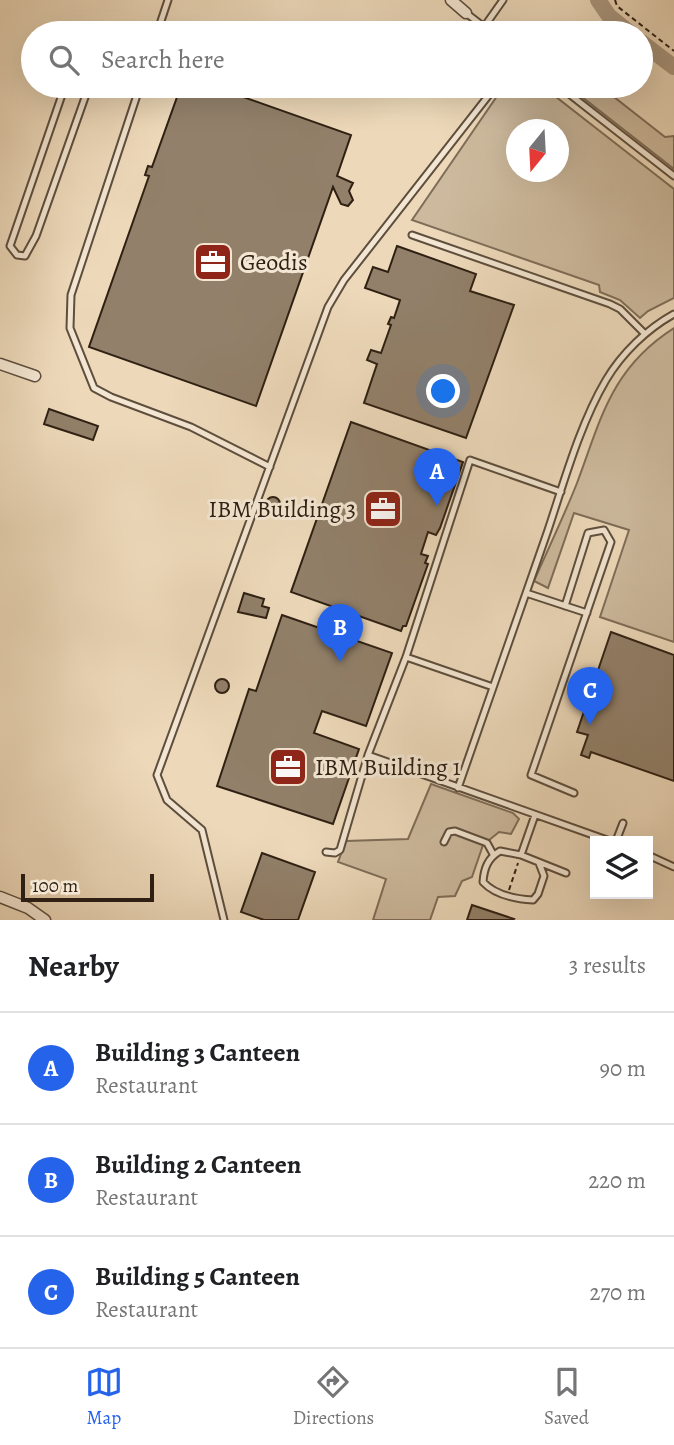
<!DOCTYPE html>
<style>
body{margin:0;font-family:Alegreya,serif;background:#f6f6f6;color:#202124}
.controls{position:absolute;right:21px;bottom:21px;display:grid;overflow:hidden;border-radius:0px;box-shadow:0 7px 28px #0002}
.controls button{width:63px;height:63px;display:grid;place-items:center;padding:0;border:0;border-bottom:2px solid #e0e0e0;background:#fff;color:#202124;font:35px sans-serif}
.compass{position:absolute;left:506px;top:119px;width:63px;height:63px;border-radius:50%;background:#fff;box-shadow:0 7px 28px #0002;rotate:198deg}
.scale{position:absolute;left:21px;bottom:18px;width:133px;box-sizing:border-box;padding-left:7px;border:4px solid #2f2013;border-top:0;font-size:19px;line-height:24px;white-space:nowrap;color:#2f2013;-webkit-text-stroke:5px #f3e6d2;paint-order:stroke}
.you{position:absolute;left:444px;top:392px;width:24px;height:24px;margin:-18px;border:5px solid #fff;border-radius:50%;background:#1a73e8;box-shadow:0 0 0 10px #1a73e833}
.badge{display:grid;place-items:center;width:46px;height:46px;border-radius:50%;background:#2563eb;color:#fff;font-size:23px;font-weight:700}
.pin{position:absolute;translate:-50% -58px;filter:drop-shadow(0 2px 4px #0008)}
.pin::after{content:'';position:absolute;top:37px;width:24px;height:21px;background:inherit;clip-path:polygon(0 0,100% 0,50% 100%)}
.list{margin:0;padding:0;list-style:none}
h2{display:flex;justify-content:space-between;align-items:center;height:91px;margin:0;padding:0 28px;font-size:30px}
h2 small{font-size:23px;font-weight:400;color:#757577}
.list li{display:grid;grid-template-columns:46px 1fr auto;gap:21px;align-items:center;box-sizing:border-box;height:112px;padding:0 28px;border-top:2px solid #e0e0e0}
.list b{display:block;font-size:26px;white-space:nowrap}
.list p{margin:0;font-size:23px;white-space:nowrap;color:#757577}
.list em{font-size:23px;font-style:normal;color:#757577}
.icon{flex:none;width:38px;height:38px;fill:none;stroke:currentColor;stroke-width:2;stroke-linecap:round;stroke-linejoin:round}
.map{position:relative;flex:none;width:674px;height:920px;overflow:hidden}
.search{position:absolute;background:#fff;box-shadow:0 7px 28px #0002;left:21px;right:21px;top:21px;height:77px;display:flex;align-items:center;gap:18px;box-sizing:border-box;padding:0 24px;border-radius:38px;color:#757577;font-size:26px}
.sheet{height:427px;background:#fff}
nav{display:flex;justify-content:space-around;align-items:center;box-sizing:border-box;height:98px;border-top:2px solid #e0e0e0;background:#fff;font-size:19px;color:#757577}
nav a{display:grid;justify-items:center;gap:4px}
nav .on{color:#2563eb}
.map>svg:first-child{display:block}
.green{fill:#cdba9e;stroke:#7e6d58;stroke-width:2;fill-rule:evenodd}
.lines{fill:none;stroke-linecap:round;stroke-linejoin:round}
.river{stroke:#ac9a81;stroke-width:16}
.building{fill:#92806a;stroke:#2f2013;stroke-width:2}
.lane-casing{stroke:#5e4e3d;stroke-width:9}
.street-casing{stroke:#5e4e3d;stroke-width:13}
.path{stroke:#2f2013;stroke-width:2;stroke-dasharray:5 3.5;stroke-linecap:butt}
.lane{stroke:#f3e6d2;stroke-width:5}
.street{stroke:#f3e6d2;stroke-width:10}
.labels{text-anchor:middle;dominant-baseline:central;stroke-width:6;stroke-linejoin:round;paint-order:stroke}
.poi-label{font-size:24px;fill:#2f2013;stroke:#f3e6d2;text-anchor:start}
</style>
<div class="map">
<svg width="674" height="920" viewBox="0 0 674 920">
<rect width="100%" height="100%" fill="#edd9ba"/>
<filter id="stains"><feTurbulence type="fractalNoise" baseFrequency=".00286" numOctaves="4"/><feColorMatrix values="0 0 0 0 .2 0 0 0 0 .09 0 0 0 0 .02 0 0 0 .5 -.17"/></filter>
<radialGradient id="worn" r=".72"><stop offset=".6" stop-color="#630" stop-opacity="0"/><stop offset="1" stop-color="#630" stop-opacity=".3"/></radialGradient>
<path class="green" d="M504 86H542L674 189V298L648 311 640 318 620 300 600 292 599 285 412 220ZM516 130H558V172H516Z
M568 86H600L665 137 674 136V169Z
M674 328V642L600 617 629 530 574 513 548 588 534 581C548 549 564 516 577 483 601 419 611 368 674 328Z
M431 784 513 813 519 819 511 834 499 832 483 845 472 877 462 881 455 896 438 897 430 920H373L386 879 338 862 346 841 408 839Z"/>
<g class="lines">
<path class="river" d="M598 0 609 16 630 33
M641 42 674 67"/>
</g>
<path class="building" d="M181 86H212L351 135 337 176 353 183 349 191 353 200 348 206 341 204 333 187 256 406 89 347 149 176 145 175 148 166 152 167Z
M397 246 476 274 470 291 514 305 466 438 364 403 377 364 367 360 371 350 381 353 391 325 388 324 391 317 394 318 400 300 365 288 373 267 388 272Z
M49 409 98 426 93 440 44 424Z
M351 422 463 462 440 528 436 535 428 532 421 554 428 556 425 563 428 564 406 626H403L401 631 291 592Z
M266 504a7 7 0 1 1 14 0a7 7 0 1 1-14 0Z
M244 593 264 599 262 606 269 608 266 618 238 612Z
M282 615 392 653 366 726 322 711 314 733 359 749 333 824 217 786 249 689 256 691Z
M611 632 674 655V781L591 752 589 758 581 755 588 735 577 732Z
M215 686a7 7 0 1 1 14 0a7 7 0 1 1-14 0Z
M262 853 315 872 298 920H264L241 912Z
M472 905 514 919 513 920H467Z"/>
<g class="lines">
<defs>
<path id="lane" d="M466 13 492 33
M484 27 503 0
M157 33 168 0
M65 86 10 246 17 255 25 256 36 236 89 86
M140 86 71 295 70 328 94 388 111 397 191 427 270 467
M559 86 674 176
M412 235 610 304 620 309 645 334
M526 593 587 613
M565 606 588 533 604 530 611 542 531 775 574 793
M406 657 493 687
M368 755 610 841
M458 788C488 702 518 616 548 530 564 482 580 424 606 380 622 353 647 329 674 314
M535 815 521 855 566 873
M616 841 623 823
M444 842 449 832 455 831 487 843 493 854
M326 852 335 853 340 850 368 755 406 657 470 460 561 492
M521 855 500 851C488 858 484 868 483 882 495 895 516 899 533 900L538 894 544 876 539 863
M648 855 674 867
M224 920 202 830 167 800 157 775 328 307 344 280 496 86"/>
<path id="street" d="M451 0 466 13
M0 364 35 376
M0 897 28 908 45 920"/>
</defs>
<use href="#lane" class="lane-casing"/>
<use href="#street" class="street-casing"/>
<path class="path" d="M615 0 617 6 674 51
M509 890 518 863"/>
<use href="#lane" class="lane"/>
<use href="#street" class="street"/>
</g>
<defs>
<symbol id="office-square" viewBox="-11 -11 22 22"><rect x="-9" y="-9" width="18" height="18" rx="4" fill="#8f2418" stroke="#f3e6d2"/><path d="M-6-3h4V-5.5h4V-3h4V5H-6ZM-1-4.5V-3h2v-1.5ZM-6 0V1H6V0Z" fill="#fff"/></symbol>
</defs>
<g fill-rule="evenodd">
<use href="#office-square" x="191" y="240" width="44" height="44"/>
<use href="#office-square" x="361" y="487" width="44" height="44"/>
<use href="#office-square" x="266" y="745" width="44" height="44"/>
</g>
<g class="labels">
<g class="poi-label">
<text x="240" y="262">Geodis</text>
<text x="356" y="509" text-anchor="end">IBM Building 3</text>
<text x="315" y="767">IBM Building 1</text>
</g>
</g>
<rect width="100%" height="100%" filter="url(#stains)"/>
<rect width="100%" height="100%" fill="url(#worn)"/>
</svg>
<div class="controls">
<button><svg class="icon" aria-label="layers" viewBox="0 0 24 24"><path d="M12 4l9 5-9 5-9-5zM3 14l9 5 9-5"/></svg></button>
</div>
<svg class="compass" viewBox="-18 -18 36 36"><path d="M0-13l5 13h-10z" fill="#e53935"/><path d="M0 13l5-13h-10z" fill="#757577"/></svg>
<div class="scale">100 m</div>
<div class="you"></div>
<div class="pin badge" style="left:437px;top:506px">A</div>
<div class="pin badge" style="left:340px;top:662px">B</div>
<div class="pin badge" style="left:590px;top:725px">C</div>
<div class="search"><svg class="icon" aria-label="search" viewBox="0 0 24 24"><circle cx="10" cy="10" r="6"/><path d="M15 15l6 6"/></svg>Search here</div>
</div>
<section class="sheet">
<h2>Nearby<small>3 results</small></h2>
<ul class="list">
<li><span class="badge">A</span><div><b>Building 3 Canteen</b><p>Restaurant</p></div><em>90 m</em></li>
<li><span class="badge">B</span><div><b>Building 2 Canteen</b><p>Restaurant</p></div><em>220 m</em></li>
<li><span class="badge">C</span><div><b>Building 5 Canteen</b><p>Restaurant</p></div><em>270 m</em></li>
</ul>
</section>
<nav>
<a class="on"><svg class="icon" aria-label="map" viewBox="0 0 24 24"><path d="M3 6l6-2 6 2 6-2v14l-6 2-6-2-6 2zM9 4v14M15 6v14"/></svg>Map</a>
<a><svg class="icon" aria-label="directions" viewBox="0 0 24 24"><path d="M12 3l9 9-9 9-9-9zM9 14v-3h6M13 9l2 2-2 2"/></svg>Directions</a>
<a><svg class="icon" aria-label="saved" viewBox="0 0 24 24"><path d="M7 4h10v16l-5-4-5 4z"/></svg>Saved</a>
</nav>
